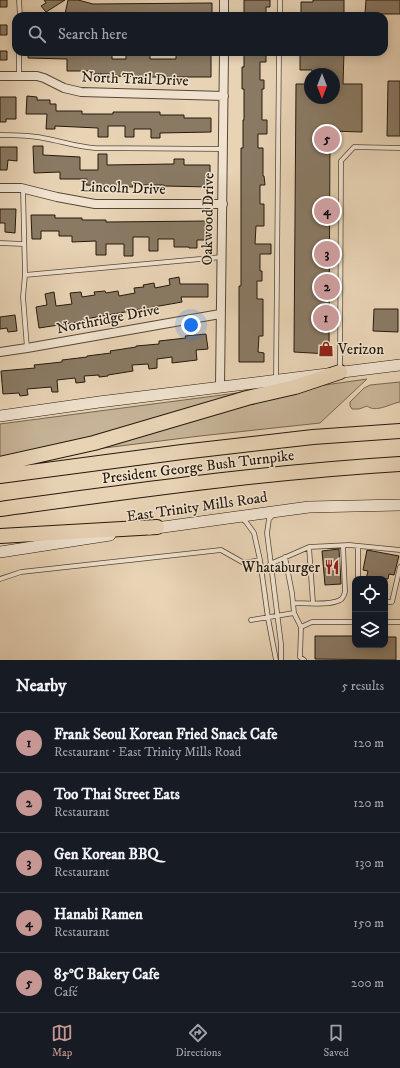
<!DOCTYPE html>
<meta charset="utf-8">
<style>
body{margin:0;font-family:"IM FELL DW Pica",serif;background:#242831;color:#f1f3f6}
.controls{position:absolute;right:12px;bottom:12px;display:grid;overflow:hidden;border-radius:8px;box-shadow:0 2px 10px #0003}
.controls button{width:36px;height:36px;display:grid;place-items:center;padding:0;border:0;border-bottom:1px solid #363941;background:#171b24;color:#f1f3f6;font:20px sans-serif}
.compass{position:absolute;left:304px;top:68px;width:36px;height:36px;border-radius:50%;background:#171b24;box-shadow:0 2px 10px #0003;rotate:180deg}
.you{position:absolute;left:191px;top:325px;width:14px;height:14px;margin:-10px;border:3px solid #fff;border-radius:50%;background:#1a73e8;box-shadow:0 0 0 6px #1a73e833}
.badge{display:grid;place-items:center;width:26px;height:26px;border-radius:50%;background:#c59692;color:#111;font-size:13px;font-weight:700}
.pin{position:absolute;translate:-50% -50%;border:2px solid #fff;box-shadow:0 1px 4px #0006}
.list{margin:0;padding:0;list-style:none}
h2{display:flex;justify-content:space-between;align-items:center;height:52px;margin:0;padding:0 16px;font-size:17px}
h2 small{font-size:13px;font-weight:400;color:#9ea1a6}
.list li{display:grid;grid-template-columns:26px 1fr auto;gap:12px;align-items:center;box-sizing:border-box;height:60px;padding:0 16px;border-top:1px solid #363941}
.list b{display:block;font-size:15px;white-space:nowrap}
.list p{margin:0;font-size:13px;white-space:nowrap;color:#9ea1a6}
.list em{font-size:13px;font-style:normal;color:#9ea1a6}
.icon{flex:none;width:22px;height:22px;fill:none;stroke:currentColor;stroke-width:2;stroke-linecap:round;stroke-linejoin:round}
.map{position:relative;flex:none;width:400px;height:660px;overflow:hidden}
.search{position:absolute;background:#171b24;box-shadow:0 2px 10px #0003;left:12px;right:12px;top:12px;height:44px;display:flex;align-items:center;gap:10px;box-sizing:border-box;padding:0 14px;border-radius:12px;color:#9ea1a6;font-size:15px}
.sheet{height:352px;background:#171b24}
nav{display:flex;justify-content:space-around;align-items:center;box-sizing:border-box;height:56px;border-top:1px solid #363941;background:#171b24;font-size:11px;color:#9ea1a6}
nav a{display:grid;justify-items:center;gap:2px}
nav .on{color:#c59692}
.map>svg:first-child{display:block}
.green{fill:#c7b498;stroke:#766752}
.building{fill:#8a7a64;stroke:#241a0c}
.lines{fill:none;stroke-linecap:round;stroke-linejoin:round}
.lane-casing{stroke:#554836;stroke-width:5.5}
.street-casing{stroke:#554836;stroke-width:10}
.secondary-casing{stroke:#241a0c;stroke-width:12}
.highway-casing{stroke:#241a0c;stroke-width:16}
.lane{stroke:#f0e2cf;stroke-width:4}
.street{stroke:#f0e2cf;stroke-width:8}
.secondary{stroke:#f0e2cf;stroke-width:11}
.highway{stroke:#e8d3b5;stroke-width:14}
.labels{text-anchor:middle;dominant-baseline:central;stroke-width:3;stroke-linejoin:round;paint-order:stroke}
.street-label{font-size:15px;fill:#241a0c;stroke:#f0e2cf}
.poi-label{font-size:15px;fill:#241a0c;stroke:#f0e2cf;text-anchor:start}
</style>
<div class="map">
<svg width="400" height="660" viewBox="0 0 400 660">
<rect width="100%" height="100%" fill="#e8d3b5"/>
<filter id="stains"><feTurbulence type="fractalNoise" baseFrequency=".005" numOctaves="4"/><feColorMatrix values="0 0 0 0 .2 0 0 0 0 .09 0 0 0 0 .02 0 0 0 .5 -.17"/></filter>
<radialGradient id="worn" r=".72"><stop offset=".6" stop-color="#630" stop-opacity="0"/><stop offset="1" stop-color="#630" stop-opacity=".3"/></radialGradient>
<path class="green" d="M367 379 320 423 200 436 80 451 311 387Z
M400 382V402C389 404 376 413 367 406L359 409H352L350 406V402L364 388 370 385Z
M268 389 101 436 0 458V424Z"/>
<path class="building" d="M0 0H7V7H0Z
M44 0H65L46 12 41 6 46 3Z
M68 0H78L93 4 212 3V16H74L65 14Z
M244 0H270V7H266V16H244Z
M313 0H344V16H301V2H313Z
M366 0H400V14H365Z
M0 25H7V35H0Z
M0 51H7V60H0Z
M28 52 112 53V59H126V53L150 52V59H176V53H186V55H211V77H140L115 76V74H91V71H67V59L28 58Z
M244 52 266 53V62H260V80H264V89H262V120H267V134H258V148H263V176H264L265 185H260V204H264V226H256L255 244H271V254H260V271H262V281H257V299H263V336H259L258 352 264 353V362H239V286H241V148H243V120H244V89H242V67H244Z
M300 52H344L343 84H362V132L330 131 329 354 294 352 296 84H310V98H334V74H312V70H300Z
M388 81H400V136H387Z
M27 96 37 97V100H50V104H56V111H82V114H113V112H160V115H184V118H211V132L160 133V138H151V129H134V137H125V126H108V137H98V128L55 126V129H46L47 114H26Z
M0 97H16V119H6V122H0Z
M33 146H43V155L80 157V170H98V154H107V165L174 164V159H184V165H210V187L164 186V185H133V187L86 185 87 179H60V172L34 173Z
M0 147H17V161L8 160 7 170H0Z
M0 209H16L15 233 5 232V223H0Z
M31 215H55V218H82V220H106V222L208 221V240H197V248H189V247H174V239H158V251H149V237H133V256H124V244H106V255H96V241L72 242V236H59V231H41V239H32Z
M179 277 180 284H208V297H181L182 302 85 319V321L39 328 36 307 47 305 45 294 54 292 56 306 72 304 70 293 81 292 82 297 95 295 94 292 105 291 106 293 118 291 119 296 135 293 134 288 144 287 143 285 154 283 155 288 170 285 169 279Z
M374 309H398V332L373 331Z
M15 315 17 331 8 332 7 328 0 329V317Z
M206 334 208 349 196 350 197 360 172 363V357L157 359V368L149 369 148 364 132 365 133 371 108 375V376L99 377V375L84 376 85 382 76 383 75 378 57 380 58 392H52L51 387 27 389 28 395 20 396 19 393 3 394 1 371 35 368 34 365 62 362V360L87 357V356L111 353 110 351 136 347V346L159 344V341L186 338 185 336Z
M339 549 341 584 325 585 322 551Z
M367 550 399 556 394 575 389 574 388 579H366L368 571 363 570Z
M315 636H355V645H385V637H396V660L315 659Z"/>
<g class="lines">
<defs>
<path id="lane" d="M19 0 20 16
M280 16V0
M19 76V52
M0 135C14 135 29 135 43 138 61 141 77 147 95 148L223 149
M23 188 25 275
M0 243 23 244
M27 348 23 297 25 275 222 257
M340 370 341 161 354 147 400 148
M276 380 279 52
M273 515 269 519 267 533 281 644V660
M241 518 246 522 254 533 260 560 268 618 276 660
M309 547 313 603
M285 557 292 593 294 613
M270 564 309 547 349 545 400 550
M0 579 21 572 221 550 244 563 260 560
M358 579V546
M385 602H392L400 567
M293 603C305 603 329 606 340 600 343 599 344 595 345 592L343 546
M251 620 294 613 301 627 300 657 304 660
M385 622H400
M301 627 312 622H355"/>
<path id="street" d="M224 16V0
M0 76H37L44 78 64 88 81 92 224 96
M0 188H21L57 197 95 204H223
M0 352 27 348 220 314
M220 387 224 52"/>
<path id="secondary" d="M0 416 99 402 400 365
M149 529 309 507 400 505
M0 552 110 535"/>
<path id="highway" d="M0 464 94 443 247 398 295 387 340 372
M0 476 182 452 313 437 400 431
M0 509C133 491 266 472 400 464
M0 536 157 527"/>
</defs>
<use href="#lane" class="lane-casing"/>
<use href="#street" class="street-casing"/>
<use href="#secondary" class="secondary-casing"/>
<use href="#highway" class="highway-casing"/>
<use href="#lane" class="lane"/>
<use href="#street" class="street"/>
<use href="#secondary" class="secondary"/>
<use href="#highway" class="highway"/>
</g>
<defs>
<symbol id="shop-bare" viewBox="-9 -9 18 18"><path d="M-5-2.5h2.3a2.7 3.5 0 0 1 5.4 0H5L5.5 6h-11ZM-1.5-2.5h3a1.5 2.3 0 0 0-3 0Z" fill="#8f2418" stroke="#f0e2cf" stroke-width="2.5" paint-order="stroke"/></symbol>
<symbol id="restaurant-bare" viewBox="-9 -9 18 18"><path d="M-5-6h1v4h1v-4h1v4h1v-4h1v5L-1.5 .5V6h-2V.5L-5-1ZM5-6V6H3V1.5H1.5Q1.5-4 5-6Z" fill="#8f2418" stroke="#f0e2cf" stroke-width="2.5" paint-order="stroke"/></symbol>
</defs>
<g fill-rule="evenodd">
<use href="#shop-bare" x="315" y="338" width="22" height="22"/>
<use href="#restaurant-bare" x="321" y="556" width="22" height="22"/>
</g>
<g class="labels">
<g class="street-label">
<text transform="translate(135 79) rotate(2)">North Trail Drive</text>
<text transform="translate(123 188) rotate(2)">Lincoln Drive</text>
<text transform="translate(208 219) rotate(-89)">Oakwood Drive</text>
<text transform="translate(108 319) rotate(-11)">Northridge Drive</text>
<text transform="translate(198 467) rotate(-7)">President George Bush Turnpike</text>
<text transform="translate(197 507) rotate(-8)">East Trinity Mills Road</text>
</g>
<g class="poi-label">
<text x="338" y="349">Verizon</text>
<text x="320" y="567" text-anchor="end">Whataburger</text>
</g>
</g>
<rect width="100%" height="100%" filter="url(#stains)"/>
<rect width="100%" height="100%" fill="url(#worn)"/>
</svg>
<div class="controls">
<button><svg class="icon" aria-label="locate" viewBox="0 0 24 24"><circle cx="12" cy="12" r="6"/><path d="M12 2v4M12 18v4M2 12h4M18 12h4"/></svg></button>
<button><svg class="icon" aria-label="layers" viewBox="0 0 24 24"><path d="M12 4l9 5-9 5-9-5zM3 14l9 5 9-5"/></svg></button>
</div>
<svg class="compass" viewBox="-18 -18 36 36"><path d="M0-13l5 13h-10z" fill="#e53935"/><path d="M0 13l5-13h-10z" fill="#9ea1a6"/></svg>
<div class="you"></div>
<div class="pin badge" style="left:326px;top:318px">1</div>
<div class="pin badge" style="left:327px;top:287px">2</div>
<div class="pin badge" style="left:327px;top:254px">3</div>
<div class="pin badge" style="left:327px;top:211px">4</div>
<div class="pin badge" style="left:327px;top:139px">5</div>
<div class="search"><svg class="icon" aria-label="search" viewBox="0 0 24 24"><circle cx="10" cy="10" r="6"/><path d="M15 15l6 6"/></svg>Search here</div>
</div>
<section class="sheet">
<h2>Nearby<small>5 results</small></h2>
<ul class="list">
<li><span class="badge">1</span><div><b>Frank Seoul Korean Fried Snack Cafe</b><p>Restaurant · East Trinity Mills Road</p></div><em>120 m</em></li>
<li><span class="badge">2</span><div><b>Too Thai Street Eats</b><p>Restaurant</p></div><em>120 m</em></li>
<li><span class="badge">3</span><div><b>Gen Korean BBQ</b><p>Restaurant</p></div><em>130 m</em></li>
<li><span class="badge">4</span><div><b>Hanabi Ramen</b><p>Restaurant</p></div><em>150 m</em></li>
<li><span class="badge">5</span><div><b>85°C Bakery Cafe</b><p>Café</p></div><em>200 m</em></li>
</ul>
</section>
<nav>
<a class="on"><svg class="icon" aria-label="map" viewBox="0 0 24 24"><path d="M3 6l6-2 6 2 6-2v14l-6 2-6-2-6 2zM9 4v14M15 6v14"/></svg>Map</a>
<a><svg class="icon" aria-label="directions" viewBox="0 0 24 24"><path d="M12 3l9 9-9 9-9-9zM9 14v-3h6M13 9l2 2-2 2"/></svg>Directions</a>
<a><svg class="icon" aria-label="saved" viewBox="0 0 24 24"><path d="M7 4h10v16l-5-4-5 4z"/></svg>Saved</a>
</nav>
